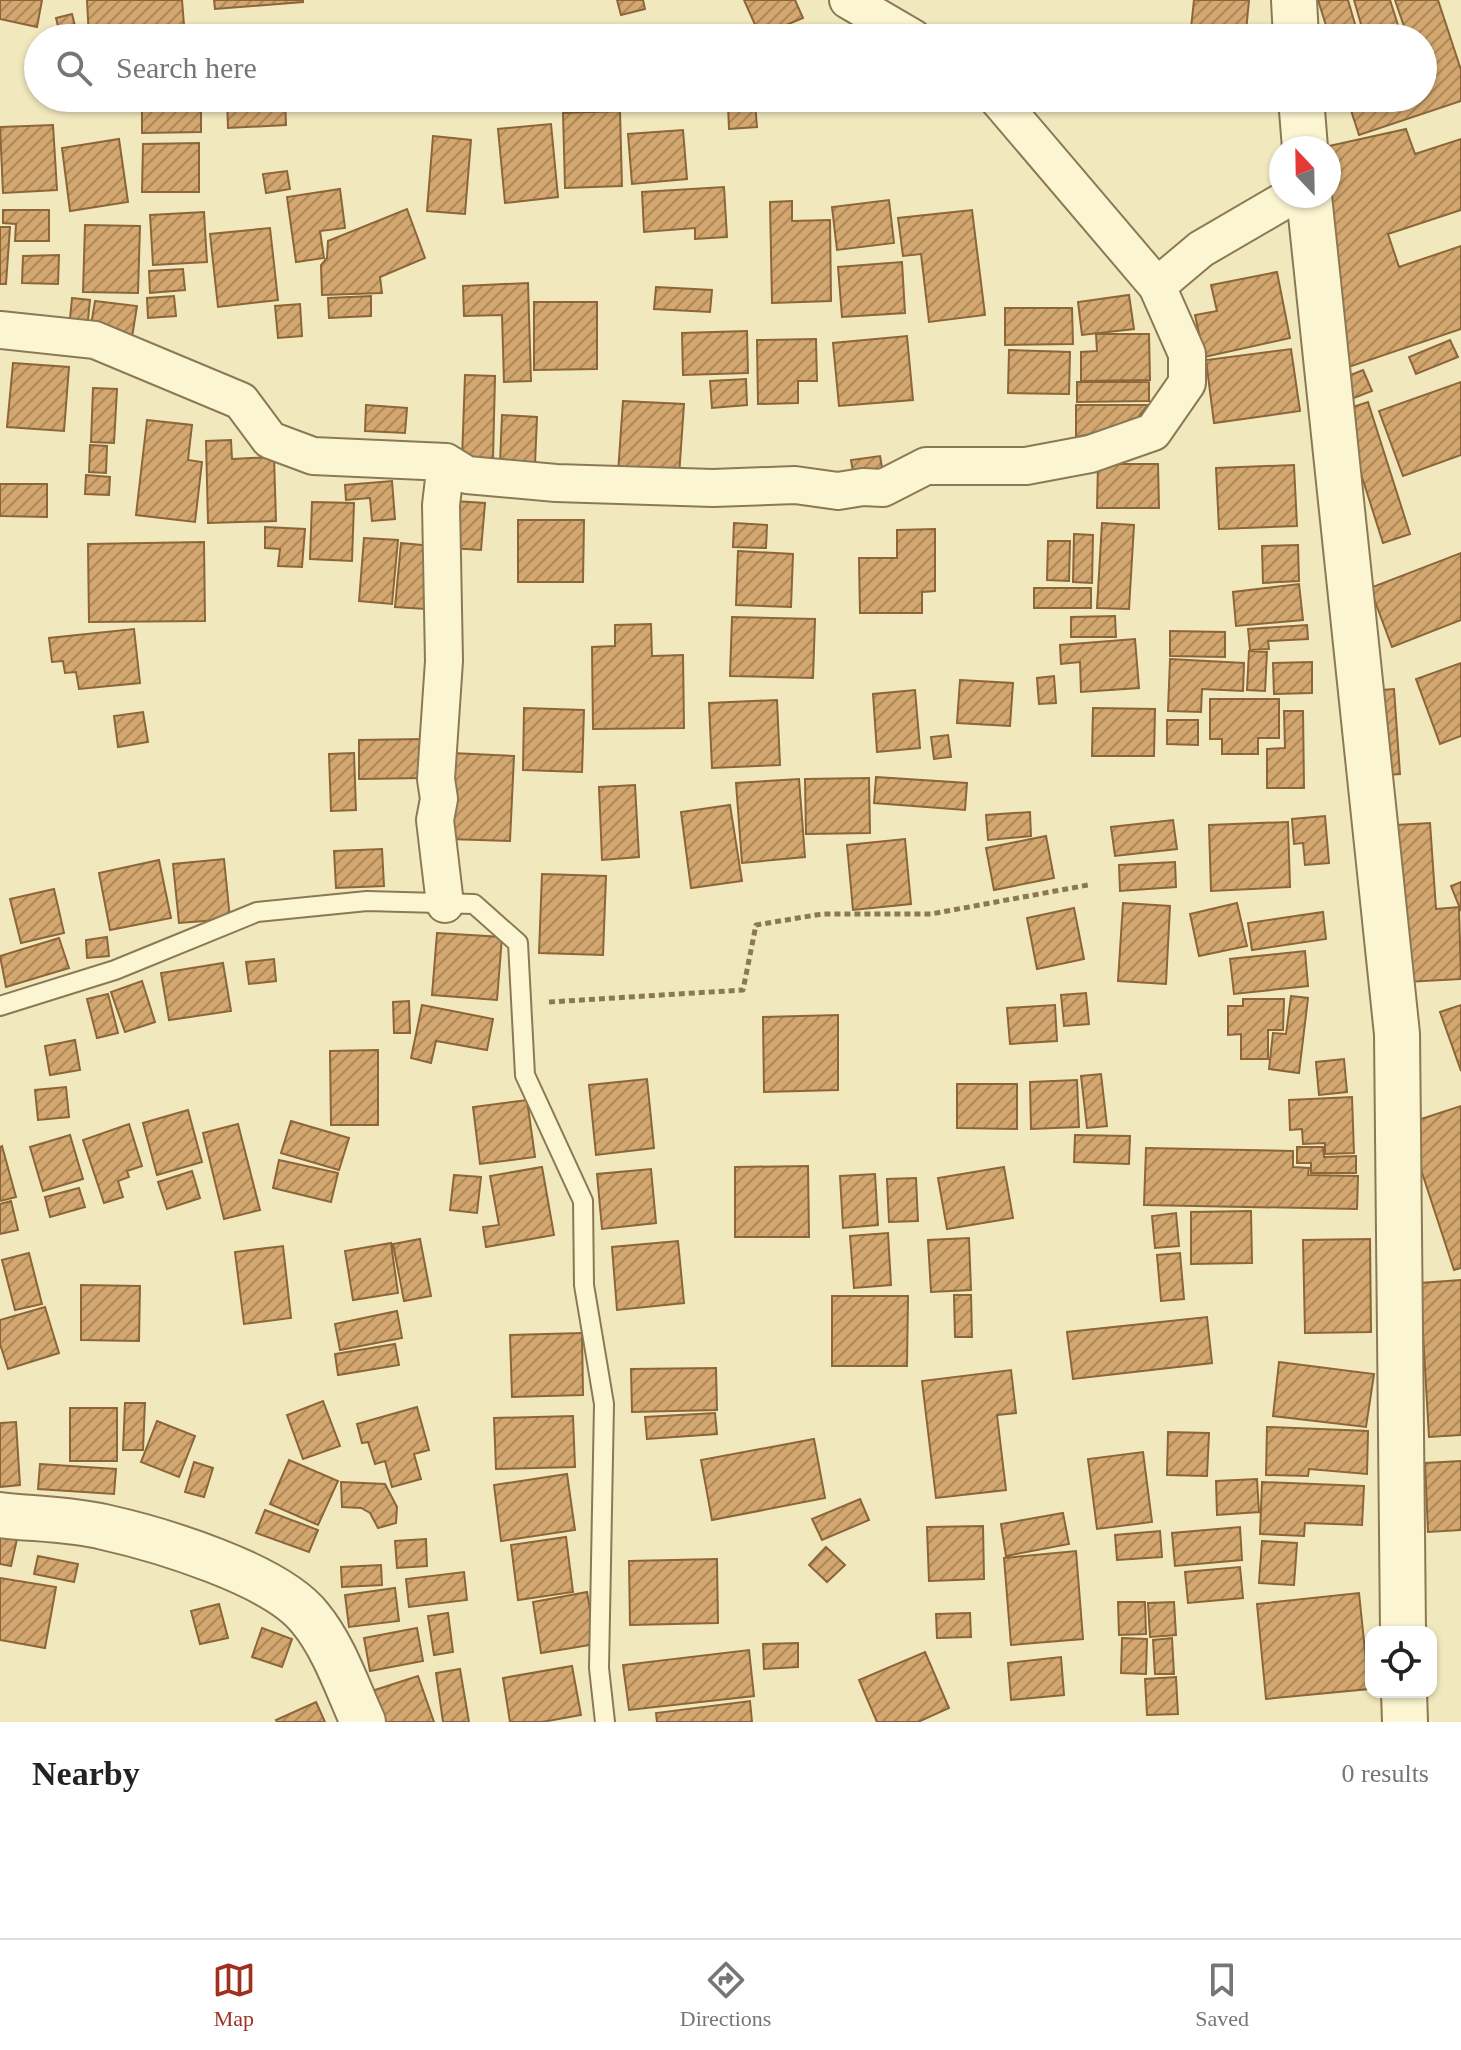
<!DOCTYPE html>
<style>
body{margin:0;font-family:Georgia,serif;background:#f6f6f6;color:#222}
.controls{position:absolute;right:24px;bottom:24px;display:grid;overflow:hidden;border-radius:16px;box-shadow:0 2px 6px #0004}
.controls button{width:72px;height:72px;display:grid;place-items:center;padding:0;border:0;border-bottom:2px solid #e0e0e0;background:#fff;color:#222;font:40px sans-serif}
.compass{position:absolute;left:1269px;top:136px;width:72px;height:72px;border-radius:50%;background:#fff;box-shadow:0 2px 6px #0004;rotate:338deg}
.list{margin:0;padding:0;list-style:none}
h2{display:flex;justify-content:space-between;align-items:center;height:104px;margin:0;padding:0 32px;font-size:34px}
h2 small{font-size:26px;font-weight:400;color:#767676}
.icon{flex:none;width:44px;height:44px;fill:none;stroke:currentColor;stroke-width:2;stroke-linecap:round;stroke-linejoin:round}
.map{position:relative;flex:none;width:1461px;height:1722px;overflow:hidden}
.search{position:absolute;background:#fff;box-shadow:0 2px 6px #0004;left:24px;right:24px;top:24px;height:88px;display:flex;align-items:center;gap:20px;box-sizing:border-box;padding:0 28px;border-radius:44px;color:#767676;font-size:30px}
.sheet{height:216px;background:#fff}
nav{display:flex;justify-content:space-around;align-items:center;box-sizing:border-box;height:112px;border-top:2px solid #e0e0e0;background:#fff;font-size:22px;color:#767676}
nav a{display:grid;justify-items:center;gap:4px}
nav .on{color:#9f3120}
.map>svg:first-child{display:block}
.building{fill:url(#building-hatch);stroke:#8c6538;stroke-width:2}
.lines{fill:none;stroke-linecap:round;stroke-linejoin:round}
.service-casing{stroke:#8b7955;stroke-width:22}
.minor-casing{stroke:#8b7955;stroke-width:40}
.tertiary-casing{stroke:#8b7955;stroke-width:48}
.path{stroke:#8b7955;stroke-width:5;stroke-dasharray:6 4;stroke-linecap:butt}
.service{stroke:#fcf5d1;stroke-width:18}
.minor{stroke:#fcf5d1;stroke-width:36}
.tertiary{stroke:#fcf5d1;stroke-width:44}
</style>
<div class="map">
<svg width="1461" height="1722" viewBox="0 0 1461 1722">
<defs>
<pattern id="building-hatch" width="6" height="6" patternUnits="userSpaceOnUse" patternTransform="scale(2)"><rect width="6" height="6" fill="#d3a76f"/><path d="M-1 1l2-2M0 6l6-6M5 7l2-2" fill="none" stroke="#ac885a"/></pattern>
</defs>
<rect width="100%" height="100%" fill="#f1e9bd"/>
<path class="building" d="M0 0H42L37 27 0 19Z
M87 0H182L185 38H89Z
M214 0H303V2L215 9Z
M617 0H643L645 9 621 15Z
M744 0H795L803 18 760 36Z
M1194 0H1249L1246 32 1191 28Z
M1318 0H1348L1359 38H1330Z
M1354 0H1390L1402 38H1365Z
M1395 0H1438L1461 70V101L1359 135 1347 98H1423V38H1408Z
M72 14 78 38H61L56 18Z
M284 33 285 38H222V34Z
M227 98H285L286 125 228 128Z
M621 98H681V103L622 107Z
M701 98H733V102L701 104Z
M1169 98H1243L1242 110 1169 104Z
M755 103 757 127 729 129 728 105Z
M142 104H201V132L142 133Z
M620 111 622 186 565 188 563 113Z
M551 124 558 197 505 203 498 129Z
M53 125 57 190 3 193 0 127Z
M1406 129 1415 154 1461 139V210L1388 234 1399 267 1461 246V329L1340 370 1329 148H1320Z
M683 130 687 179 632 184 628 134Z
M433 136 471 140 465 214 427 211Z
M119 139 128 202 70 211 62 148Z
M199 143V192H142L143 144Z
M287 171 290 189 266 193 263 174Z
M724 187 727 237 695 239V228L644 232 642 192Z
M340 189 345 228 320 231 324 258 296 262 287 197Z
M889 200 894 243 837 250 832 207Z
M792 201V221L830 220 831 301 772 303 770 202Z
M407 209 425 258 380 277 382 293 322 295 321 265 327 258 328 241Z
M3 210H49V241H15L16 224 3 223Z
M972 210 985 315 929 322 921 254 903 256 898 218Z
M204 212 207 262 153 265 150 215Z
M85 225 140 226 138 293 83 292Z
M0 227H10L6 284H0Z
M270 228 278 300 218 307 210 234Z
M59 255 58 284 22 283 23 256Z
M902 262 905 313 842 317 838 267Z
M183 269 185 290 150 293 149 271Z
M1277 272 1290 338 1204 357 1195 315 1217 311 1211 285Z
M528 283 531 381 504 382 502 315 464 316 463 286Z
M656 287 712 290 710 312 654 309Z
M1129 295 1134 329 1082 335 1078 302Z
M174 296 176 316 148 318 147 298Z
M371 296V316L329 318 328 298Z
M72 298 90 300 87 330 69 329Z
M95 301 137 306 132 337 90 331Z
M534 302H597V369L534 370Z
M300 304 302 336 278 338 275 306Z
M1005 308H1072L1073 344 1005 345Z
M747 331 748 373 683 375 682 333Z
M1096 334H1149L1150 380 1081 381V352L1097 351Z
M907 336 913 400 839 406 833 343Z
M816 339 817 381H798V403L758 404 757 340Z
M1450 340 1458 357 1416 374 1409 357Z
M1291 349 1300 411 1214 423 1206 360Z
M1009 350 1070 352 1069 394 1008 393Z
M13 363 69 367 64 431 7 427Z
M1363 370 1372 391 1341 403 1333 382Z
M465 375 495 376 493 460 462 459Z
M746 379 747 405 712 408 710 381Z
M1077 382H1149V401L1077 402Z
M1461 382V455L1403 476 1379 411Z
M93 388 117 389 114 443 91 442Z
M623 401 684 404 679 476 618 473Z
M1368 402 1410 534 1383 543 1341 411Z
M366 405 407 408 405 433 365 431Z
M1076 405H1148L1131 426 1076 437Z
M502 415 537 417 535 465 500 464Z
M147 420 192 425 188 460 202 462 195 522 136 515Z
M231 440 232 459 274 457 276 521 208 523 206 441Z
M90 445 107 446 106 473 89 472Z
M880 456 883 473 854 478 851 460Z
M1098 464H1158L1159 508H1097Z
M1294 465 1297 526 1219 529 1216 468Z
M86 475 110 477 109 495 85 494Z
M392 481 395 519 372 521 370 498 346 500 345 485Z
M0 484H47V517L0 516Z
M454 501 485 503 481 550 450 548Z
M312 502 354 503 352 561 310 559Z
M518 520H584L583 582H518Z
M734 523 767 525 766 548 733 547Z
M1102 523 1134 525 1129 609 1097 608Z
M265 527 305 529 302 567 278 566 280 549 265 548Z
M935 529V591L922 592V613H860L859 558H897V530Z
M1074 534 1093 535 1092 583 1073 582Z
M364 538 398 540 392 604 359 601Z
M1048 541H1070L1069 581 1047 580Z
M204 542 205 621 89 622 88 544Z
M401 543 432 546 426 609 395 607Z
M1298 545 1299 581 1263 583 1262 546Z
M738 551 793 554 791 607 736 605Z
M1461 553V620L1392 647 1370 588Z
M1299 584 1303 620 1236 626 1233 592Z
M1034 588H1091V608H1034Z
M1115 616 1116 637H1071V617Z
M732 617 815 619 813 678 730 676Z
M651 624 652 656 683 655 684 728 593 729 592 647 615 646V625Z
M1307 625 1308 639 1268 641 1269 649 1250 650 1248 629Z
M134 629 140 683 79 689 76 672 65 673 63 661 52 662 49 638Z
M1170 631 1225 632V657L1170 656Z
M1135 639 1139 688 1081 692 1080 662 1061 664 1060 645Z
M1249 651 1267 652 1265 691 1247 690Z
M1170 659 1244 663 1243 691 1202 689 1201 712 1168 711Z
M1312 662V693L1274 694 1273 663Z
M1461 663V736L1440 744 1416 679Z
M1054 676 1056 703 1039 704 1037 678Z
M960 680 1013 683 1010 726 957 723Z
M1394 689 1400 774 1374 776 1368 691Z
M915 690 920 748 877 752 873 694Z
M1210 699H1279V738H1258V754H1222V739H1210Z
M777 700 780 765 712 768 709 703Z
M524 708 584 710 582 772 523 770Z
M1093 708 1155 709 1154 756H1092Z
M1284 711H1303L1304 788H1267V749L1285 748Z
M143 712 148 742 118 747 114 716Z
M1167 720H1198V745L1167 744Z
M948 735 951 757 934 759 931 737Z
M424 739 425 778 359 779V740Z
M354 753 356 810 331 811 329 754Z
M452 753 514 756 510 841 449 839Z
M876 777 967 783 965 810 874 803Z
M869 778 870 833 806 834 805 779Z
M799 779 805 857 742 863 736 783Z
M635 785 639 857 602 860 599 787Z
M730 805 742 881 691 888 681 812Z
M1030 812 1031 836 988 840 986 815Z
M1325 816 1329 863 1305 865 1303 843 1294 844 1292 819Z
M1173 820 1177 849 1115 856 1111 827Z
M1288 822 1290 887 1211 891 1209 825Z
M1430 823 1436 909 1459 907 1461 979 1406 982 1396 825Z
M1046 836 1054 878 994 890 986 848Z
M905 839 911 904 853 910 847 845Z
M382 849 384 886 336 888 334 851Z
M224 859 230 919 179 923 173 864Z
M159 860 171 918 110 930 99 873Z
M1175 862 1176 887 1120 891 1119 865Z
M542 874 606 876 603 955 539 953Z
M1461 882V911L1451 886Z
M54 889 64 933 21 943 10 899Z
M1123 903 1170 906 1166 984 1118 981Z
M1237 903 1247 946 1199 956 1190 914Z
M1074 908 1084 959 1037 969 1027 918Z
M1323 912 1326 939 1252 950 1248 923Z
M437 933 502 937 497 1000 432 995Z
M107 937 109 956 87 958 86 940Z
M59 938 69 968 6 987 0 956Z
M1305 951 1308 986 1234 994 1230 959Z
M274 959 276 981 249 984 246 962Z
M223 963 231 1011 169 1020 161 973Z
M142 981 155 1022 125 1032 111 992Z
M1086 993 1089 1024 1064 1026 1061 995Z
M108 994 118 1033 97 1038 87 999Z
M1291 996 1308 998 1299 1073 1269 1069 1273 1033 1286 1034Z
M1243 999H1284L1283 1030H1268V1059H1241V1034L1228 1035V1006H1243Z
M409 1001 410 1033H394L393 1002Z
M422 1005 493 1019 487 1050 436 1041 431 1063 411 1058Z
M1055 1005 1057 1041 1010 1044 1007 1008Z
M1461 1005V1071L1440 1012Z
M838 1015V1090L764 1092 763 1017Z
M75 1040 80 1070 50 1075 45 1046Z
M378 1050V1125H331L330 1051Z
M1344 1059 1347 1092 1319 1095 1316 1062Z
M1101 1074 1107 1126 1087 1128 1081 1076Z
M647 1079 654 1148 596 1155 589 1085Z
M1077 1080 1079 1127 1031 1129 1030 1082Z
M957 1084H1017V1129L957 1128Z
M66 1087 69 1117 38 1120 35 1090Z
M1352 1097 1354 1153 1325 1154V1143L1303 1144 1302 1129 1290 1130 1289 1100Z
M527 1100 535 1157 480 1164 473 1107Z
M1461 1106V1268L1454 1270 1406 1124Z
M188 1110 202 1162 157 1175 143 1123Z
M291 1121 349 1138 339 1170 281 1153Z
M129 1124 142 1166 127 1171 129 1177 118 1181 123 1197 104 1203 83 1140Z
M238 1124 260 1210 224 1219 203 1133Z
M70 1135 83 1179 43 1191 30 1147Z
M1075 1135 1130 1136 1129 1164 1074 1162Z
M2 1146 16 1197 0 1201V1147Z
M1297 1147H1323L1324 1157 1356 1156V1173H1311V1163H1297Z
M1146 1148 1293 1151V1167L1309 1168 1308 1175 1358 1176 1357 1209 1144 1205Z
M279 1160 338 1173 331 1202 273 1188Z
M808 1166 809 1237H735V1167Z
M542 1167 554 1235 486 1247 483 1227 499 1225 490 1176Z
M1004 1167 1013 1218 947 1229 938 1178Z
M651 1169 656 1223 602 1229 597 1174Z
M192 1171 200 1198 167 1209 158 1182Z
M875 1174 878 1225 843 1228 840 1176Z
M454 1175 481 1177 477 1213 450 1210Z
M916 1178 918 1221 889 1222 887 1179Z
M79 1188 85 1207 50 1217 45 1197Z
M11 1201 18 1230 0 1234V1204Z
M1251 1211 1252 1263 1191 1264V1212Z
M1176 1213 1179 1246 1155 1248 1152 1216Z
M888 1233 891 1285 854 1288 850 1236Z
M969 1238 971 1290 931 1292 928 1240Z
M420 1239 431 1296 404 1301 393 1244Z
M1370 1239 1371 1332 1305 1333 1303 1240Z
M678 1241 684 1303 617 1310 612 1247Z
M391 1243 398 1293 353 1300 345 1251Z
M283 1246 291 1318 244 1324 235 1252Z
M29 1253 42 1304 15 1310 2 1260Z
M1180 1253 1184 1299 1161 1301 1157 1255Z
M1461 1280V1435L1429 1437 1420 1283Z
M81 1285 140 1286 139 1341 81 1340Z
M954 1295H971L972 1337H955Z
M832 1296H908L907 1366H832Z
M45 1307 59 1353 8 1369 0 1344V1320Z
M397 1311 402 1338 340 1350 335 1324Z
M1207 1317 1212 1363 1073 1379 1067 1332Z
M582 1333 583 1395 512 1397 510 1335Z
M395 1344 399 1365 338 1375 335 1354Z
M1279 1362 1374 1374 1366 1427 1273 1416Z
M716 1368 717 1410 632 1412 631 1369Z
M1011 1370 1016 1413 997 1415 1006 1490 936 1498 922 1381Z
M323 1401 340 1446 303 1459 287 1415Z
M125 1403H145L143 1450H123Z
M417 1407 429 1450 414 1454 421 1479 392 1487 385 1461 375 1464 368 1442 362 1443 357 1424Z
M70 1408H117V1461H70Z
M715 1413 717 1434 647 1439 645 1417Z
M573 1416 575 1467 496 1469 494 1418Z
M157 1421 195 1436 179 1477 141 1462Z
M16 1422 20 1485 0 1487V1423Z
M1267 1427 1368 1431 1367 1474 1309 1469 1308 1476 1266 1475Z
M1168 1432 1209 1433 1207 1476 1167 1475Z
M814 1439 825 1498 712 1520 701 1460Z
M1143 1452 1152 1522 1097 1529 1088 1459Z
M289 1460 338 1481 318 1525 270 1504Z
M1461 1461V1530L1428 1532 1425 1463Z
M194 1462 213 1468 204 1497 185 1492Z
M40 1464 116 1469 114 1494 38 1489Z
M567 1474 575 1530 501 1541 494 1485Z
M1257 1479 1259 1512 1217 1515 1216 1481Z
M341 1482 385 1484 397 1507 396 1523 378 1528 370 1513 361 1508 342 1507Z
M1262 1482 1364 1486 1362 1525 1305 1523 1304 1536 1260 1534Z
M860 1499 869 1520 822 1540 812 1519Z
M265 1510 318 1530 309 1552 256 1533Z
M1063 1513 1069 1544 1006 1556 1001 1524Z
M983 1526 984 1579 929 1581 927 1527Z
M1240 1527 1242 1560 1175 1566 1172 1533Z
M1160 1531 1162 1557 1117 1560 1115 1535Z
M0 1536 17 1539 11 1566 0 1564Z
M566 1537 573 1592 518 1600 511 1545Z
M426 1539 427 1566 397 1568 395 1541Z
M1262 1541 1297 1543 1294 1585 1259 1583Z
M826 1547 845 1565 827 1582 809 1565Z
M1076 1551 1083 1639 1011 1645 1004 1558Z
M38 1556 78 1564 74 1582 34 1574Z
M717 1559 718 1623 630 1625 629 1561Z
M381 1565 382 1585 342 1587 341 1567Z
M1240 1567 1243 1598 1188 1603 1185 1572Z
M464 1572 467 1600 409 1607 406 1579Z
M0 1578 56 1587 45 1648 0 1640Z
M395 1588 399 1621 349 1627 345 1595Z
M587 1592 596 1644 541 1653 533 1602Z
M1359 1593 1369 1689 1266 1699 1257 1604Z
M1118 1602H1145L1146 1634 1119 1635Z
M1174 1602 1176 1635 1150 1637 1148 1603Z
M219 1604 228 1638 200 1644 191 1611Z
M448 1613 453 1652 434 1655 428 1616Z
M970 1613 971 1637 937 1638 936 1614Z
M262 1628 292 1639 282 1667 252 1657Z
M417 1628 423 1661 370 1671 364 1638Z
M1122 1638 1147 1639 1146 1674 1121 1673Z
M1172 1638 1174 1674H1155L1153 1640Z
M798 1643V1667L764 1669 763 1644Z
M749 1650 754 1696 629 1710 623 1665Z
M925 1652 949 1708 918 1722H877L859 1680Z
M1061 1657 1064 1695 1011 1700 1008 1663Z
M572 1666 581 1715 542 1722H510L503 1678Z
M460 1669 469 1722H443L436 1673Z
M418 1676 434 1722H382L372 1691Z
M1176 1677 1178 1714 1147 1715 1145 1679Z
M750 1701 752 1722H657L656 1713Z
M316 1702 325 1722H277L276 1720Z"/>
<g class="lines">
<defs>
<path id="service" d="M0 1006 115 970 257 912 367 901 474 904 518 943 525 1075 583 1201 584 1285 604 1404 599 1668 605 1722"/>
<path id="minor" d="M848 0 913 38
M1157 286 1201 249 1292 196
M0 330 95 340 241 401 270 440 313 456 446 462 467 475 556 483 713 488 795 485 838 491 863 487 883 488 926 466H1026L1090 454 1153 432 1187 383V354L1157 286 997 98
M445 904 435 820 439 799 436 779 444 661 441 505 446 462"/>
<path id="tertiary" d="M1294 0 1296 38
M1301 98 1305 148
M1309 196 1397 1034 1403 1632
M0 1515C34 1519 71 1519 104 1527 158 1539 276 1574 310 1618 334 1647 347 1687 363 1722
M1404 1692 1405 1722"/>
</defs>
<use href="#service" class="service-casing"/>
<use href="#minor" class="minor-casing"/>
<use href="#tertiary" class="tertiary-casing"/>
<path class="path" d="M549 1002 743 990 756 925 822 914H931L1088 885"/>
<use href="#service" class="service"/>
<use href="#minor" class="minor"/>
<use href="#tertiary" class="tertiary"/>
</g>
</svg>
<div class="controls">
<button><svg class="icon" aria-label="locate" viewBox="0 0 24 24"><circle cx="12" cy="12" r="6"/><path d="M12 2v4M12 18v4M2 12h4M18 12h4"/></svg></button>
</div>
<svg class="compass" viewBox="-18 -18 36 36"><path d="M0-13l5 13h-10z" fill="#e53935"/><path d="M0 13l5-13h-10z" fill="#767676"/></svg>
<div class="search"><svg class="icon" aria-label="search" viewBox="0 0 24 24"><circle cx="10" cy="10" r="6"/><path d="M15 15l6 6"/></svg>Search here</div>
</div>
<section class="sheet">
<h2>Nearby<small>0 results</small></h2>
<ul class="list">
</ul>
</section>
<nav>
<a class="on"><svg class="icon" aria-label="map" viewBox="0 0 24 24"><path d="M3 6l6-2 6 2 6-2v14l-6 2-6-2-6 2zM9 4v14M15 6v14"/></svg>Map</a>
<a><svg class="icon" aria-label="directions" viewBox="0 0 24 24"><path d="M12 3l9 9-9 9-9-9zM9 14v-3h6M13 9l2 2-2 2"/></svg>Directions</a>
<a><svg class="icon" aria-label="saved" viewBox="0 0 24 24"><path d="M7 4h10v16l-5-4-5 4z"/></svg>Saved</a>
</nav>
